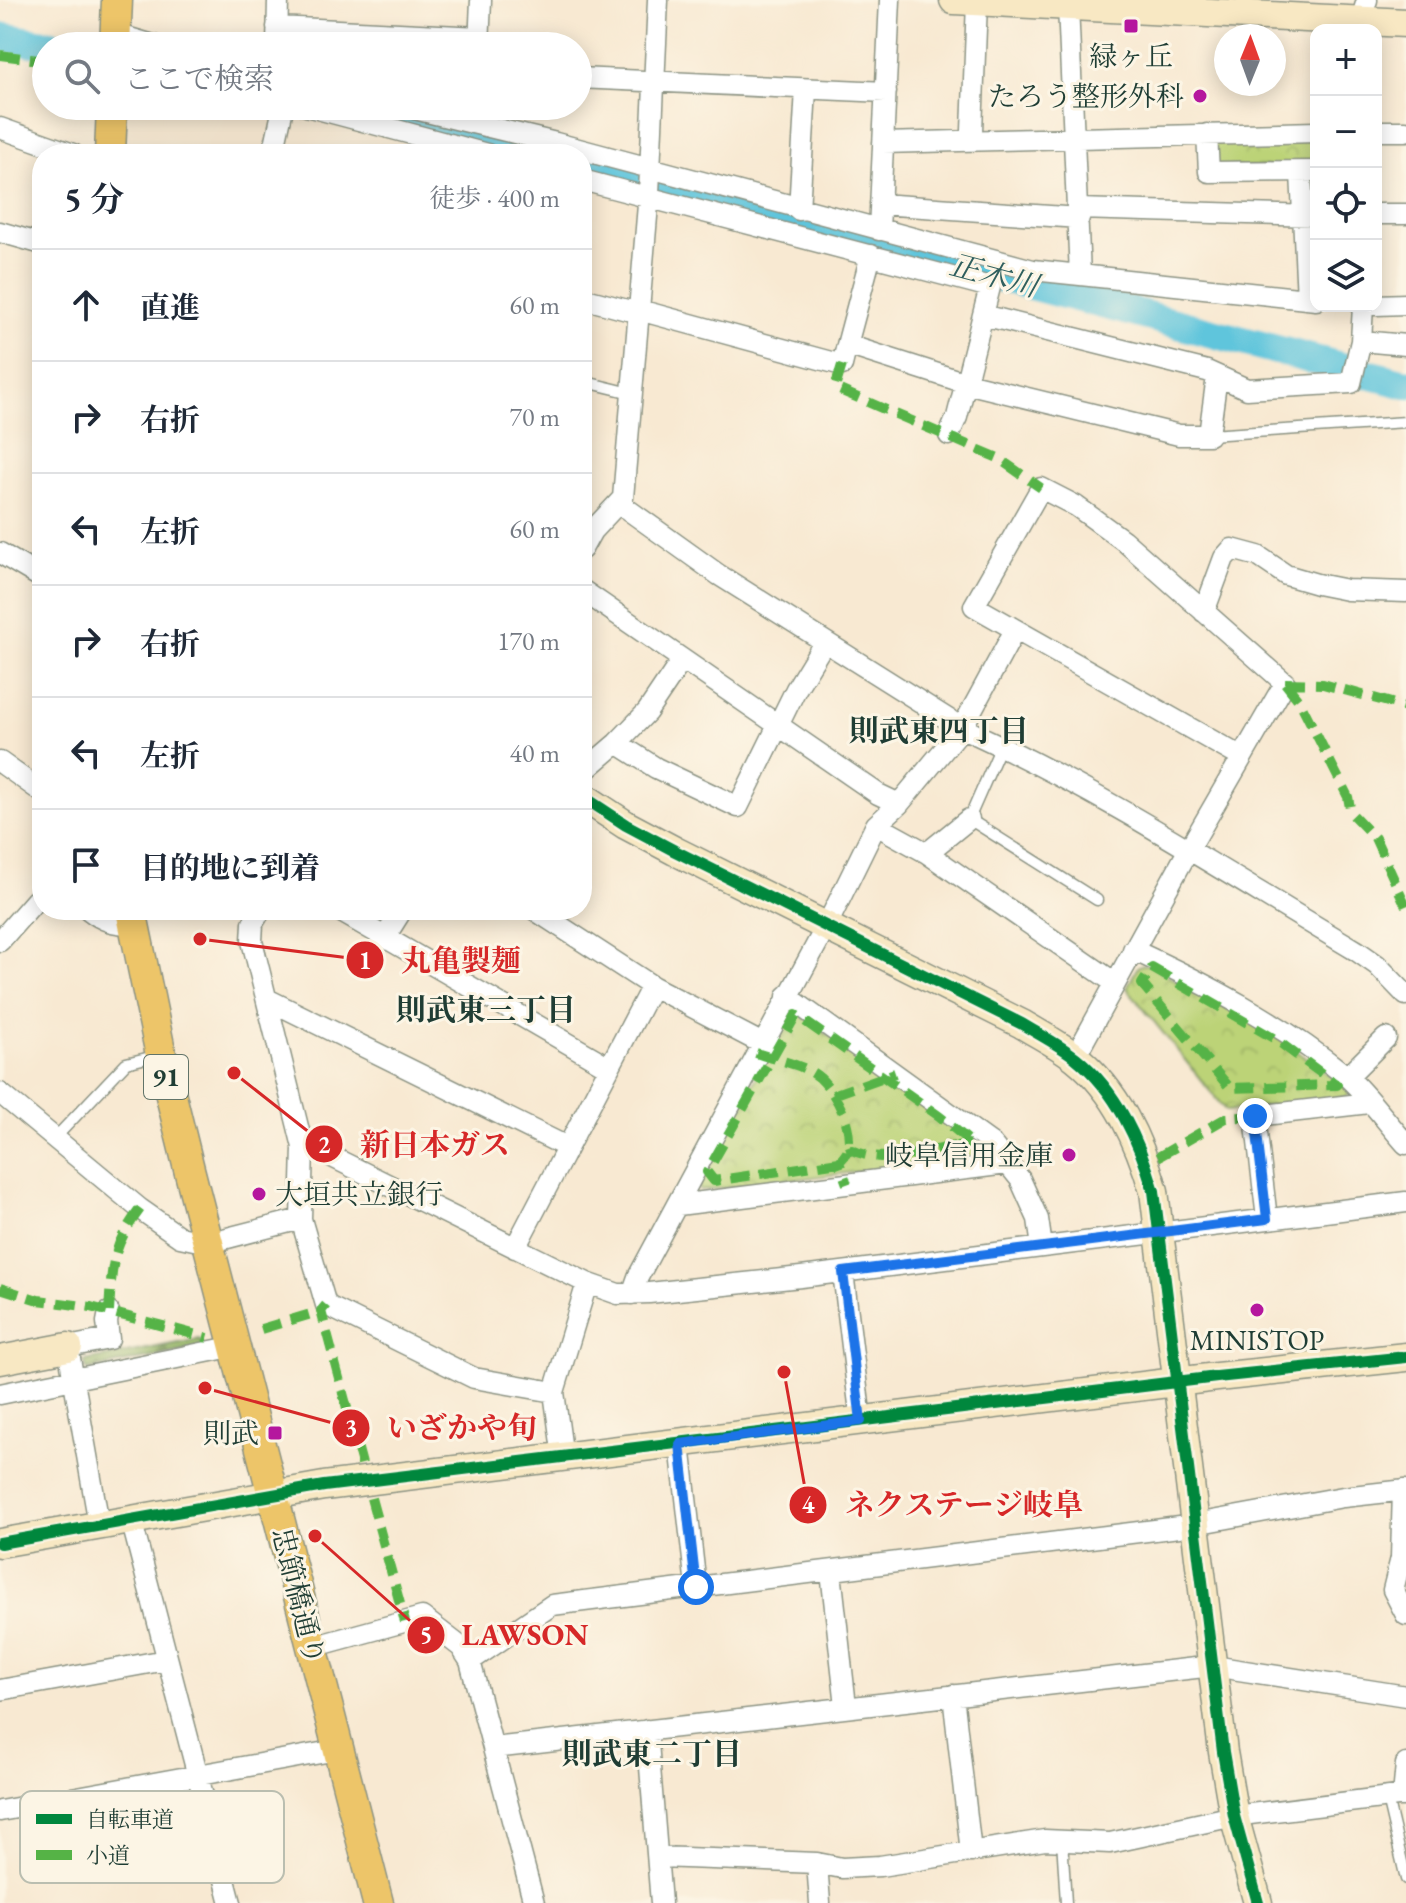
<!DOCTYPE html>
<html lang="ja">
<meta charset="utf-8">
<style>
body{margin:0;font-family:"EB Garamond","Noto Serif JP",serif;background:#f6f6f7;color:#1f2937}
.controls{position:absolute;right:24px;top:24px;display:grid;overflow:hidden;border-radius:16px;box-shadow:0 4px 20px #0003}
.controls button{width:72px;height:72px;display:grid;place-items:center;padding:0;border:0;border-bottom:2px solid #e0e1e3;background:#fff;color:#1f2937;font:40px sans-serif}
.compass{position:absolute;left:1214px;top:24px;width:72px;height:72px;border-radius:50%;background:#fff;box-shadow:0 4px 20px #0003;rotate:1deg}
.stop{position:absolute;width:24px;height:24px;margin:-18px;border:6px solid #1a73e8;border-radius:50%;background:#fff}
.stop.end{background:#1a73e8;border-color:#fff;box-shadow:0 2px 8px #0008}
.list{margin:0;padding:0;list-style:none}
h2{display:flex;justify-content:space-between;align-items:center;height:104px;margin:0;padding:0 32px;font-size:34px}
h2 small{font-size:26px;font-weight:400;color:#747a83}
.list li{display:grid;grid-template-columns:52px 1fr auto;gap:24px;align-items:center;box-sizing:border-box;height:112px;padding:0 32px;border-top:2px solid #e0e1e3}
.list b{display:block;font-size:30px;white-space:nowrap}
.list em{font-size:26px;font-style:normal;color:#747a83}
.icon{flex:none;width:44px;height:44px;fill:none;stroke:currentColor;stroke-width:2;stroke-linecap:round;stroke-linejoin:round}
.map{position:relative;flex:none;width:1406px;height:1903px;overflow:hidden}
.search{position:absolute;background:#fff;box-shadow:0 4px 20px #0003;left:32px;top:32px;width:560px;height:88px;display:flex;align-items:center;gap:20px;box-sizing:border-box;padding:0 28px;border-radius:44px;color:#747a83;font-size:30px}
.panel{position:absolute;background:#fff;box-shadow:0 4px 20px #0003;left:32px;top:144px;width:560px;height:776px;border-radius:32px}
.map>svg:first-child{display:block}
.forest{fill:url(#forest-firs);stroke:#5a794e;stroke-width:2}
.park{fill:url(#park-crowns);stroke:#6e8856;stroke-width:2}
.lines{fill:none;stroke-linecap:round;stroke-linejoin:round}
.river{stroke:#5fc5dc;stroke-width:30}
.lane-casing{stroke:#8c9383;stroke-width:13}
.street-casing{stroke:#8c9383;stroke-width:23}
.secondary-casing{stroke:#8c9383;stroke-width:31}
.primary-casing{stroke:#8c9383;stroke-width:33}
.lane{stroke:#fff;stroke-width:10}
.street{stroke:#fff;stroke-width:20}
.secondary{stroke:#f8e8c3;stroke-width:28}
.primary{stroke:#edc569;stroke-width:30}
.quiet{stroke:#55b346;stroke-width:10;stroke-dasharray:20 10;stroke-linecap:butt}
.cycleway-casing{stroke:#fcf5e5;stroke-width:17}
.cycleway{stroke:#00873e;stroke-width:12}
.route{stroke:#1a73e8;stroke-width:10}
.poi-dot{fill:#b5179e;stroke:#fcf5e5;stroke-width:3}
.labels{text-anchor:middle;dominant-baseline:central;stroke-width:6;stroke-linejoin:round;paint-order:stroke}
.shield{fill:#fcf5e5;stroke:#617469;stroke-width:2}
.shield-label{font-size:26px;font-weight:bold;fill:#1f3d34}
.poi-label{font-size:28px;fill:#1f3d34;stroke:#fcf5e5;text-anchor:end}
.street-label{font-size:28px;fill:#1f3d34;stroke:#fcf5e5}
.water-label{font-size:30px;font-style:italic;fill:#2f5f5e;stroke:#fcf5e5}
.neighbourhood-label{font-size:30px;font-weight:bold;fill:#1f3d34;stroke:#fcf5e5}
.key{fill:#fcf5e5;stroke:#babeb0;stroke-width:2}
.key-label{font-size:22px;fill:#1f3d34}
.leader{fill:none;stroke:#d62828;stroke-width:3}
.callout-dot{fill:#d62828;stroke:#fcf5e5;stroke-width:3}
.mark-label{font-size:24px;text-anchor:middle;font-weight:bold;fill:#fff}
.callout-label{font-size:30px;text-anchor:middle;font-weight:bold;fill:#d62828;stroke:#fcf5e5;stroke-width:6;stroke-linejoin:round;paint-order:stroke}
</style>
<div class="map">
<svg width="1406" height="1903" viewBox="0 0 1406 1903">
<defs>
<pattern id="forest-firs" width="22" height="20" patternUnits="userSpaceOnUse" patternTransform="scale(2)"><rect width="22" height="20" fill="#95b568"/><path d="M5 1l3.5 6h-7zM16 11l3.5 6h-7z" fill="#799456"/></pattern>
<pattern id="park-crowns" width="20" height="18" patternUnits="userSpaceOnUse" patternTransform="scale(2)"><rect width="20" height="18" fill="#bcd377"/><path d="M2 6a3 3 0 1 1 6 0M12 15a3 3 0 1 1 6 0" fill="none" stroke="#a1b668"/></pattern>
</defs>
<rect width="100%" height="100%" fill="#fcf5e5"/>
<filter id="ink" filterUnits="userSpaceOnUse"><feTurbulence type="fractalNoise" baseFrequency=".0125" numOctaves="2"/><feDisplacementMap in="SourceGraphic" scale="16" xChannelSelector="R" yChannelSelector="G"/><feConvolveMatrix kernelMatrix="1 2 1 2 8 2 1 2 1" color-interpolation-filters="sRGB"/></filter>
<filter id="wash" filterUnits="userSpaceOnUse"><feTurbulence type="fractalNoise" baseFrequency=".006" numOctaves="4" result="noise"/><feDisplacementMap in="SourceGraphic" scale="32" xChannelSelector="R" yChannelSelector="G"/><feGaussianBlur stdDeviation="1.8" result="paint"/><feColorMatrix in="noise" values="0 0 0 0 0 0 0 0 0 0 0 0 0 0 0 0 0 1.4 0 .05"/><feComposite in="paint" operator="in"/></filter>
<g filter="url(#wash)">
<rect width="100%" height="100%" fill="#f8e9d2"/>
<path class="forest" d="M199 1339 204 1347 87 1370 84 1361Z"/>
<path class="park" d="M1316 138V166L1214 167V142Z
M1147 964 1277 1036 1350 1091 1347 1097 1226 1111 1127 988 1138 966Z
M794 1010 987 1151 985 1156 700 1191 697 1185Z"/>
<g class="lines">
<path class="river" d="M0 37 57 46
M347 106 533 154
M582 167 1406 384"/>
</g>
</g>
<g filter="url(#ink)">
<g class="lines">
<defs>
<path id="lane" d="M582 381 631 393
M1209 435 1406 422
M1001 746 969 819 1097 900
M55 1138 126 1063 159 1055
M1387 1798 1406 1879
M1062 1839 1066 1903"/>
<path id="street" d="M1068 6 1080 275
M1361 20 1367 0
M277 27 480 37
M116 34 157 46
M277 46 278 0
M479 46 481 0
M578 78 886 92
M306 106 487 154
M402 106 556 143 1033 270 1316 300
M0 128 73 154
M972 131 977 2
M1376 131H1406
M1207 134 1209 172 1316 171
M883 143 1316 132
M273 154 283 108
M1301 172 1307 299
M582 180 990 287 957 417 949 435
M880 204 1079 218
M1078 209 1316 216
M799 210 806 89
M1376 214H1406
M879 230 890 0
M0 232 42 244
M582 298 627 310H639L842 365 847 345 966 383 1179 435H1209L1217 376
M1376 305 1406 304
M983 315 1207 371 1247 389 1351 383 1361 341 1363 306
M1361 341 1406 345
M847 345 871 255
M620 504 719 575 962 728C1100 790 1227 874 1357 951L1377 965 1406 995
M582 549 592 531 623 498 649 193 658 0
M0 553 42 578
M582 590 878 794 899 804
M1204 612 1224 558 1232 549 1258 556 1286 575 1317 584 1347 590 1406 592
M617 743 656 768 738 807 796 689 824 643
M0 762 42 792
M582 773 617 743 647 712 682 660
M876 825 927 853 1115 983
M927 853 969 819
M89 910C104 922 114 924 133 924
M261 910 253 923 252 941 303 1147 301 1219 326 1305 474 1378 554 1392
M338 910 609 1067
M535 910 652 986 761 1043
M385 937 402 910
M0 941 42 893
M1133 950C1207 984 1281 1023 1345 1075 1365 1092 1388 1124 1406 1144
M787 996 991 1143 1020 1179 1038 1219 1042 1247
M267 999 567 1147
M1075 1057 1189 849 1285 683 1123 540 1076 506 1041 488 974 606 1241 757
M1347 1077 1386 1038
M0 1093 140 1209 180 1237 208 1243 301 1219
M303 1147 320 1151 587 1283 618 1294 649 1293 801 1277 1406 1202
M678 1205 1007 1164
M1267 1219 1255 1116 1369 1103
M515 1248 652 986
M843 1272 861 1421
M632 1294 638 1277 827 925 876 825 899 804 962 728 1015 630
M0 1394 236 1346
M680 1444 696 1587
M563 1458 554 1392 587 1283
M1403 1490 1401 1558 1393 1590 1406 1615
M131 1519 231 1903
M99 1524 68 1347 109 1339 107 1322 109 1312
M831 1572 846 1706
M312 1647 422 1617 461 1647 470 1661 493 1748 1213 1666 1406 1696
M470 1661 552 1605 1179 1527 1343 1497 1406 1490
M0 1690 166 1660
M953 1695 971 1852
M647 1730 661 1903
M493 1748 534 1903
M1403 1796 1406 1764
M0 1811 337 1750
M658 1857 817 1863 842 1868 880 1866 1045 1840 1110 1843 1234 1816 1406 1795
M817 1863 820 1903"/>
<path id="secondary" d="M954 0 1406 23
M582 796 626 825 675 851 1022 1024C1040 1035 1060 1045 1076 1058 1117 1091 1139 1141 1154 1191L1223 1752 1234 1816 1258 1903
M0 1360 68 1347
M0 1543 324 1486 1217 1377 1406 1357"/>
<path id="primary" d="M115 46 117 0
M110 154 112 106
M131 910 161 1055 189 1169 378 1903"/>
</defs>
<use href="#lane" class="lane-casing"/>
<use href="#street" class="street-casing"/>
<use href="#secondary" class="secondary-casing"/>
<use href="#primary" class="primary-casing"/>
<use href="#lane" class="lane"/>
<use href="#street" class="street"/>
<use href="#secondary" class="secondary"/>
<use href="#primary" class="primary"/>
<path class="quiet" d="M0 55 46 61
M842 365 835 388 998 458 1041 488
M1285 683 1300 702 1348 797 1351 813 1375 838 1406 906
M1285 683 1323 684 1406 707
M1152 968 1275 1039 1337 1085 1230 1088 1142 984Z
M756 1053C776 1060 804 1064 820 1078 836 1093 855 1129 847 1152 845 1156 842 1159 839 1162L847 1184
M833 1095 895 1073
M847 1152 852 1150C883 1165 923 1152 956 1146L960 1169
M1158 1157 1226 1118 1255 1116
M839 1162 714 1181 707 1172 796 1015 939 1116 973 1144 956 1146
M0 1288 38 1300 91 1307 208 1338
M326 1305 321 1311 362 1464
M109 1312C112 1265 111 1248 140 1209
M261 1329 321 1311
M371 1498 405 1622"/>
<defs>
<path id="cycleway" d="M582 796 626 825 675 851 1022 1024C1040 1035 1060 1045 1076 1058 1117 1091 1139 1141 1154 1191L1223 1752 1234 1816 1258 1903
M0 1543 324 1486 1217 1377 1406 1357"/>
</defs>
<use href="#cycleway" class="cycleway-casing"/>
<use href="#cycleway" class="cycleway"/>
</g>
</g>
<g class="lines" filter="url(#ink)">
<path class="route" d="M696 1587 680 1444 861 1421 843 1272 1267 1219 1255 1116"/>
</g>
<g class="poi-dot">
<rect x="1123" y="18" width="16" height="16" rx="4"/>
<circle cx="1200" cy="96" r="8"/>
<circle cx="1069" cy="1155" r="8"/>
<circle cx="259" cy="1194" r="8"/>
<circle cx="1257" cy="1310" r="8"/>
<rect x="267" y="1425" width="16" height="16" rx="4"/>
</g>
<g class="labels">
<rect class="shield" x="144" y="1055" width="44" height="44" rx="6"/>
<g class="shield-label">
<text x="166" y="1077">91</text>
</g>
<g class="poi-label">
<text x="1131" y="56" text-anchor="middle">緑ヶ丘</text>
<text x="1184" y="96">たろう整形外科</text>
<text x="1053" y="1155">岐阜信用金庫</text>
<text x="275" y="1194" text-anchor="start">大垣共立銀行</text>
<text x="1257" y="1340" text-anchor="middle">MINISTOP</text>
<text x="259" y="1433">則武</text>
</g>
<g class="street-label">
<text transform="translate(299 1596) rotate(76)">忠節橋通り</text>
</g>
<g class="water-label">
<text transform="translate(994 275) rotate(15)">正木川</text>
</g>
<g class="neighbourhood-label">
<text x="939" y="730">則武東四丁目</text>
<text x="486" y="1009">則武東三丁目</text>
<text x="652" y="1753">則武東二丁目</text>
</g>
</g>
<rect x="20" y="1791" width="264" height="92" rx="12" class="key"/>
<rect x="36" y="1814" width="36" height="10" fill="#00873e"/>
<rect x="36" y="1850" width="36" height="10" fill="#55b346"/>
<g class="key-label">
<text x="86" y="1827">自転車道</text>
<text x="86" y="1863">小道</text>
</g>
<path class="leader" d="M200 939L365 960M234 1073L324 1144M205 1388L351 1428M784 1372L808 1505M315 1536L426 1635"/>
<g class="callout-dot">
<circle cx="200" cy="939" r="8"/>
<circle cx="234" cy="1073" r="8"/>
<circle cx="205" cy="1388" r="8"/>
<circle cx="784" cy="1372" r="8"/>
<circle cx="315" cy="1536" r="8"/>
<circle cx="365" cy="960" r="20"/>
<circle cx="324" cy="1144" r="20"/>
<circle cx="351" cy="1428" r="20"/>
<circle cx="808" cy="1505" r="20"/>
<circle cx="426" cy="1635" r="20"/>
</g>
<g class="mark-label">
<text x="365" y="969">1</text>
<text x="324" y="1153">2</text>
<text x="351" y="1436">3</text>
<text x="808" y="1513">4</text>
<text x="426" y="1643">5</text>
</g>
<g class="callout-label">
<text x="461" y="971">丸亀製麺</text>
<text x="435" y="1155">新日本ガス</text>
<text x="462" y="1438">いざかや旬</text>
<text x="964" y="1515">ネクステージ岐阜</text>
<text x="525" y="1645">LAWSON</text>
</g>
</svg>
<div class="controls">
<button>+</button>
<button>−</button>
<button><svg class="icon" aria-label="locate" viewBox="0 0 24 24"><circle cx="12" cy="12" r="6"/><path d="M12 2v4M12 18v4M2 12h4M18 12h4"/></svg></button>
<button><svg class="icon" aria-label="layers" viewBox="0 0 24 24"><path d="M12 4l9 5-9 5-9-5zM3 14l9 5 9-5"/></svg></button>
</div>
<svg class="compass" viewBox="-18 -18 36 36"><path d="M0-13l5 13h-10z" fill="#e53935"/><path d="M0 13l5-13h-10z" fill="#747a83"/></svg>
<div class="stop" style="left:696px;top:1587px"></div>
<div class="stop end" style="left:1255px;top:1116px"></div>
<div class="search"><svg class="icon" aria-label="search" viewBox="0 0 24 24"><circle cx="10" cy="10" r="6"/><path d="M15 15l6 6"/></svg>ここで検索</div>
<section class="panel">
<h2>5 分<small>徒歩 · 400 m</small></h2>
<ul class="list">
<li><svg class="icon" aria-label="ahead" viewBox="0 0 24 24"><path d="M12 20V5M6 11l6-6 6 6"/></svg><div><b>直進</b></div><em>60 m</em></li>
<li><svg class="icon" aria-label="right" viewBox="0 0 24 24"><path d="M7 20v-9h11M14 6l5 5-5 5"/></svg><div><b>右折</b></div><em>70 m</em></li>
<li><svg class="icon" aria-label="left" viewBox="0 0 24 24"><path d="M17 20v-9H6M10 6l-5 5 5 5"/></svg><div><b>左折</b></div><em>60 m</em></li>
<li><svg class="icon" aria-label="right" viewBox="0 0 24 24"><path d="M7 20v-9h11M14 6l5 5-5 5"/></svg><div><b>右折</b></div><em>170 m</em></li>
<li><svg class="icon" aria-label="left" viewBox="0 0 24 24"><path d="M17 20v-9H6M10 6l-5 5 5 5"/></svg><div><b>左折</b></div><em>40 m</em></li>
<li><svg class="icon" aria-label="arrive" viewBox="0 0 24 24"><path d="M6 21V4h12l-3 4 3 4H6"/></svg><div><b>目的地に到着</b></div></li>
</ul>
</section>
</div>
